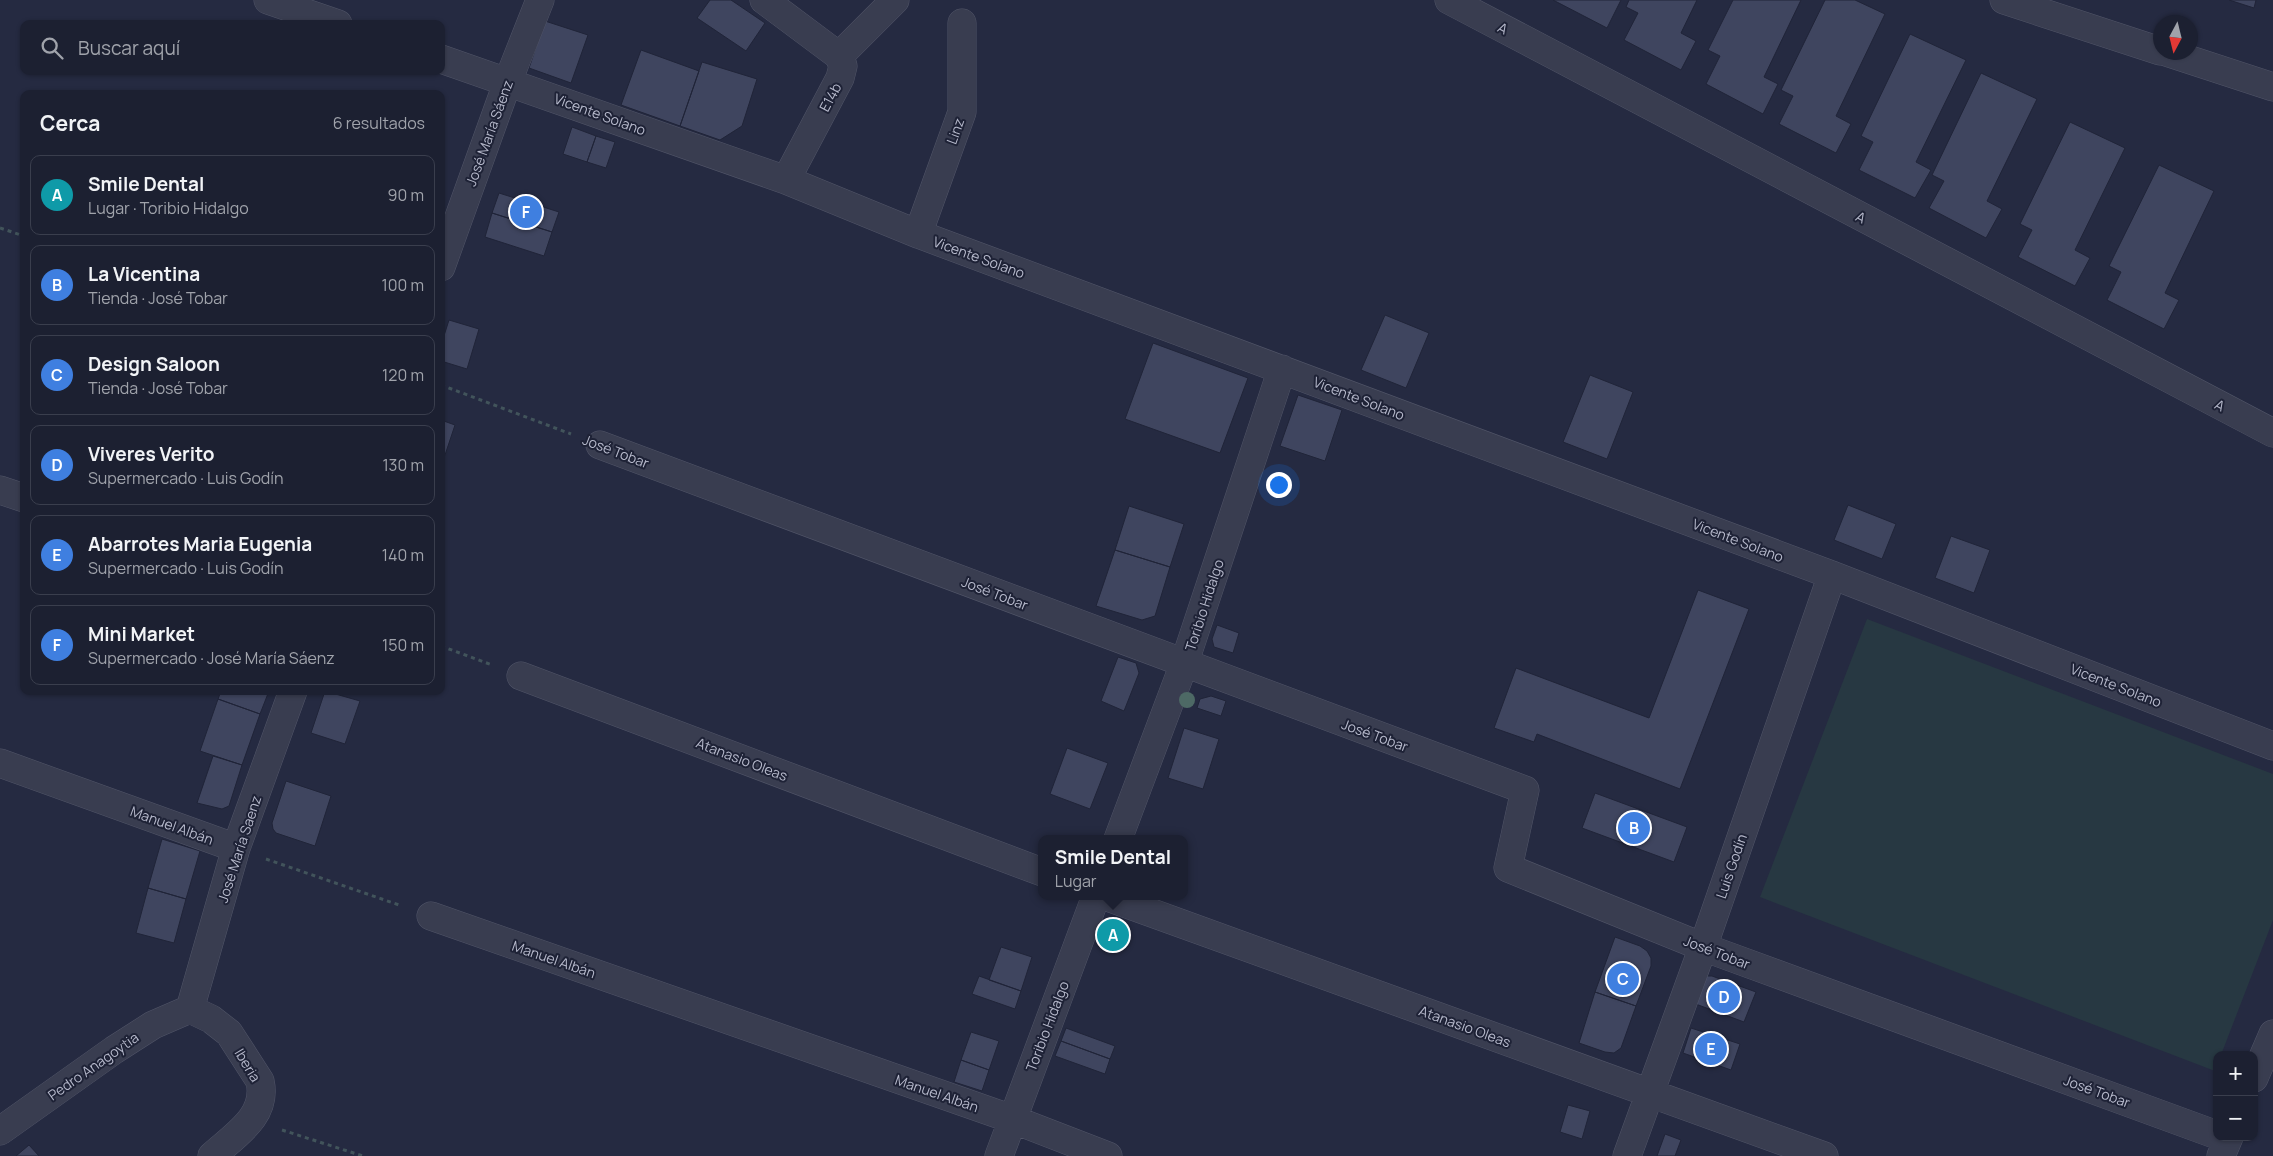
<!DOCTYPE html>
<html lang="es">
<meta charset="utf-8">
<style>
body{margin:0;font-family:Manrope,sans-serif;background:#292d3d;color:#f1f3f6}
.controls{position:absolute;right:15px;bottom:15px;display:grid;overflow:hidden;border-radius:10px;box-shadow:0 1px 4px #0004}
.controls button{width:45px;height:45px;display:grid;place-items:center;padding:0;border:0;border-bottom:1px solid #3a3e4d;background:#1c2031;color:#f1f3f6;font:25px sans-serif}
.compass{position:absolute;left:2153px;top:15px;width:45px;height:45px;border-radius:50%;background:#1c2031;box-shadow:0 1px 4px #0004;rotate:187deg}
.you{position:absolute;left:1278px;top:484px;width:18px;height:18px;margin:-12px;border:4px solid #fff;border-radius:50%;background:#1a73e8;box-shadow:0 0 0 8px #1a73e833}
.badge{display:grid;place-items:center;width:32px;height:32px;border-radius:50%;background:#8c9df9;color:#fff;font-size:16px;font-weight:700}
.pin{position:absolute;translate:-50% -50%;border:2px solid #fff;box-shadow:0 1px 5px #0006}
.popup{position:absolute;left:1038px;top:835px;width:150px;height:65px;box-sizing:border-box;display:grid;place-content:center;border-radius:10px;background:#1c2031;filter:drop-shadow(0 1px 4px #0005);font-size:16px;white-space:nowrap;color:#a0a3ab}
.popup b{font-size:19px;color:#f1f3f6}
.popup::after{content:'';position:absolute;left:50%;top:100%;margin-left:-10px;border:10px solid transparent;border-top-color:#1c2031}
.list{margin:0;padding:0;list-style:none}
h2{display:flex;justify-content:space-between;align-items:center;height:65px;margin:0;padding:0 20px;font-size:21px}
h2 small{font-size:16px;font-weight:400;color:#a0a3ab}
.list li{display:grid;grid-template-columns:32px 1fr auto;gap:15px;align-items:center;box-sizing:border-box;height:80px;margin:0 10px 10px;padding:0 10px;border:1px solid #3a3e4d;border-radius:10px}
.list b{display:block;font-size:19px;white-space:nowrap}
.list p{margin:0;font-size:16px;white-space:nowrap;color:#a0a3ab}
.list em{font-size:16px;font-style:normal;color:#a0a3ab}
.icon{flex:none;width:28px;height:28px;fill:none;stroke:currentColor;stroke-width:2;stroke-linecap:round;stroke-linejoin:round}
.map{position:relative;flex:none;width:2273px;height:1156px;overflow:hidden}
.search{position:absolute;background:#1c2031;box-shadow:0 1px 4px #0004;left:20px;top:20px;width:425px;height:55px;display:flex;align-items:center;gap:12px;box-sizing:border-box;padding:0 18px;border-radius:10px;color:#a0a3ab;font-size:19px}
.panel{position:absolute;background:#1c2031;box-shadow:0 1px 4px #0004;left:20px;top:90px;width:425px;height:605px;border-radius:10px}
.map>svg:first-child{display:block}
.green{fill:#273842}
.building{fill:#3f455f;stroke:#202438}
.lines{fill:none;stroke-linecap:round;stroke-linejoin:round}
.street-casing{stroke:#515568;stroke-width:29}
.path{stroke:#42545b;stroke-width:3;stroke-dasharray:4 4;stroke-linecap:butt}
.street{stroke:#393d50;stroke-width:28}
.tree{fill:#4d6965}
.labels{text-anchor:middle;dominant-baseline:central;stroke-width:4;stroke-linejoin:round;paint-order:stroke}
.street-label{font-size:14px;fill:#b6b9cb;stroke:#1e2236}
</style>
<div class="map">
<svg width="2273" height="1156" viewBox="0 0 2273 1156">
<rect width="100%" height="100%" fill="#252a41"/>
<path class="green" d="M1867 619 2273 774V920L2221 1055H2217L2215 1071 1760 897Z"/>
<path class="building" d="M710 0H731L765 23 746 51 697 18Z
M1553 0H1621L1607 28Z
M1629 0H1697L1681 33 1696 41 1681 70 1624 40 1638 13 1626 7Z
M1733 0H1801L1764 77 1778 84 1763 114 1706 84 1720 56 1708 50Z
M1825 0H1855L1885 14 1836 116 1851 124 1836 153 1779 124 1793 96 1781 90Z
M2229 0H2256L2254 8Z
M545 21 588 35 571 83 529 68Z
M1910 34 1966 60 1916 162 1931 170 1915 198 1859 170 1873 142 1861 136Z
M641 50 699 71 680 126 621 105Z
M702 62 757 79 742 126 720 140 680 126Z
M1981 73 2037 99 1987 201 2002 209 1986 238 1929 208 1944 181 1932 175Z
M2070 122 2125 148 2075 250 2090 258 2075 286 2018 257 2032 230 2020 224Z
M572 127 596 136 587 162 563 154Z
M596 136 615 142 606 168 587 162Z
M2159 165 2214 191 2165 293 2179 300 2164 329 2107 300 2121 272 2109 266Z
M499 193 559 212 552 232 492 213Z
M492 213 552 232 544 256 485 237Z
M1385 315 1429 333 1406 388 1361 370Z
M449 320 479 329 467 369 441 361V345Z
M1153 343 1248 378 1220 453 1125 419Z
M1590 375 1633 392 1607 459 1563 442Z
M1298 395 1342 410 1325 461 1280 446Z
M441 420 455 425 444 458H441Z
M1848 505 1896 524 1882 559 1834 540Z
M1129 506 1184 524 1170 567 1115 550Z
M1951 536 1990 550 1974 593 1935 578Z
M1115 550 1170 567 1155 616 1142 620 1096 606Z
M1698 590 1749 609 1680 789 1537 734 1534 742 1494 728 1516 668 1649 718Z
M1217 625 1239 633 1233 653 1214 647 1212 639Z
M1118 657 1136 663 1139 673 1124 711 1101 701Z
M221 691H269L260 714 218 699Z
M325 691 360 701 345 744 311 733Z
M1211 696 1226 701 1221 716 1197 708 1200 699Z
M218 699 260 714 242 765 200 751Z
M1184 728 1219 739 1203 789 1168 778Z
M1067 748 1108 763 1090 809 1050 794Z
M213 756 242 765 229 806 222 809 197 803Z
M286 781 331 796 315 846 276 833 273 829 272 823Z
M1595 793 1687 827 1674 862 1582 828Z
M162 839 200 851 186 899 148 888Z
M148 888 186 899 174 943 136 933Z
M1106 921 1127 928 1119 950 1098 942Z
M1615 937 1640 946 1647 951 1651 958V966L1636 1006 1595 992Z
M1001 947 1032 957 1021 991 989 980Z
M979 976 1021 991 1015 1009 972 994Z
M1706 976H1712L1756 992 1744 1022 1693 1003Z
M1595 992 1636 1006 1621 1048 1614 1053 1605 1052 1579 1043Z
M1066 1028 1115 1046 1110 1059 1061 1041Z
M1691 1028 1740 1044 1731 1070 1683 1053Z
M971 1032 999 1041 989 1070 961 1060Z
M1061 1041 1110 1059 1105 1074 1055 1056Z
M961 1060 989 1070 982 1091 954 1082Z
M1568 1105 1590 1111 1582 1139 1560 1132Z
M1665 1134 1681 1140 1675 1156H1657Z
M29 1145 39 1156H16Z"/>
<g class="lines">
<defs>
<path id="street" d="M268 0 338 24
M764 0 839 56
M1449 0 2273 433
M2004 0 2160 51
M2166 52 2273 87
M839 56 895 0
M441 59 786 180 918 234 1832 575 2273 746
M786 180 840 78 843 66 839 56
M918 234 962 112V23
M441 267 508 81 540 0
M600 445 1525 790 1508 868 1703 947 2217 1135
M0 490 24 498
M521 676 1042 872
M0 763 236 848
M1118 839 1184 664 1282 369
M1105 896 1824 1156
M431 916 1012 1119 1108 1156
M190 1009 236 848 293 691
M190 1009 211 1019 229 1033 260 1081C268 1116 235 1135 212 1156
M2254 1078 2273 1034
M0 1131 114 1050 153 1025 190 1009
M999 1156 1096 896
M1627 1156 1703 947 1832 575
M2221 1156 2229 1137"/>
</defs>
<use href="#street" class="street-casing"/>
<path class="path" d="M0 228 24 236
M441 385 571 434
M441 646 492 665
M266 859 402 906
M282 1130 363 1156"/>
<use href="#street" class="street"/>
</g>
<circle class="tree" cx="1187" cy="700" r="8"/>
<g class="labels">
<g class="street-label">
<text transform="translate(1503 28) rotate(28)">A</text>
<text transform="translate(830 97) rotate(-62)">E14b</text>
<text transform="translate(600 114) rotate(20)">Vicente Solano</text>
<text transform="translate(955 131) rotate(-70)">Linz</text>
<text transform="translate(489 133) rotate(-70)">José María Sáenz</text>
<text transform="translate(1861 217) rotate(28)">A</text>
<text transform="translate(979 257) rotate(20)">Vicente Solano</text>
<text transform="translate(1359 398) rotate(21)">Vicente Solano</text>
<text transform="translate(2220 405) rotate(28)">A</text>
<text transform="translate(616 451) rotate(21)">José Tobar</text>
<text transform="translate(1738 540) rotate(21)">Vicente Solano</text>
<text transform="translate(995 593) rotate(21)">José Tobar</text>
<text transform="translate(1204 605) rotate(-72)">Toribio Hidalgo</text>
<text transform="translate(2116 685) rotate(21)">Vicente Solano</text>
<text transform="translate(1375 735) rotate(20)">José Tobar</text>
<text transform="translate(742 759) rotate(21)">Atanasio Oleas</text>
<text transform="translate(172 825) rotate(20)">Manuel Albán</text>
<text transform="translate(239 849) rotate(-72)">José María Saenz</text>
<text transform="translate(1731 866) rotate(-71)">Luis Godín</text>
<text transform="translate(1717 952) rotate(21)">José Tobar</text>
<text transform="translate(554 959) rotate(19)">Manuel Albán</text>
<text transform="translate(1047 1026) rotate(-69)">Toribio Hidalgo</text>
<text transform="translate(1465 1026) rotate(20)">Atanasio Oleas</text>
<text transform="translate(248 1065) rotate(59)">Iberia</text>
<text transform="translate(93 1066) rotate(-35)">Pedro Anagoytia</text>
<text transform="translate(2097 1091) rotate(20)">José Tobar</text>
<text transform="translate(937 1093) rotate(19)">Manuel Albán</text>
</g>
</g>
</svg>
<div class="controls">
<button>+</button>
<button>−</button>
</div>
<svg class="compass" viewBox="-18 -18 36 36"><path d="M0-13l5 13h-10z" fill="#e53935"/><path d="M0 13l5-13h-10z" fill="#a0a3ab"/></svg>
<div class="you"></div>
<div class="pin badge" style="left:1113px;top:935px;background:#0f9aa8">A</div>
<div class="popup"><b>Smile Dental</b>Lugar</div>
<div class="pin badge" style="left:1634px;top:828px;background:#3f7fe0">B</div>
<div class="pin badge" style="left:1623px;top:979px;background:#3f7fe0">C</div>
<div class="pin badge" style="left:1724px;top:997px;background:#3f7fe0">D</div>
<div class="pin badge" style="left:1711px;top:1049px;background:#3f7fe0">E</div>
<div class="pin badge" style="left:526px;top:212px;background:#3f7fe0">F</div>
<div class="search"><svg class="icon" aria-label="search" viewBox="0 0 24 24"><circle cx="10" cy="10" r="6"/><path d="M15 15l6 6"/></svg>Buscar aquí</div>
<section class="panel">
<h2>Cerca<small>6 resultados</small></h2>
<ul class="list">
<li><span class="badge" style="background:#0f9aa8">A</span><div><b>Smile Dental</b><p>Lugar · Toribio Hidalgo</p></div><em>90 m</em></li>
<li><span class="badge" style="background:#3f7fe0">B</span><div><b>La Vicentina</b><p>Tienda · José Tobar</p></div><em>100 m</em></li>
<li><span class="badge" style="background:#3f7fe0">C</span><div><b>Design Saloon</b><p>Tienda · José Tobar</p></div><em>120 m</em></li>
<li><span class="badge" style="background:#3f7fe0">D</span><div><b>Viveres Verito</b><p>Supermercado · Luis Godín</p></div><em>130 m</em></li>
<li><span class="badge" style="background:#3f7fe0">E</span><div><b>Abarrotes Maria Eugenia</b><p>Supermercado · Luis Godín</p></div><em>140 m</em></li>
<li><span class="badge" style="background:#3f7fe0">F</span><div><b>Mini Market</b><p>Supermercado · José María Sáenz</p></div><em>150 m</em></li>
</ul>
</section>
</div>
